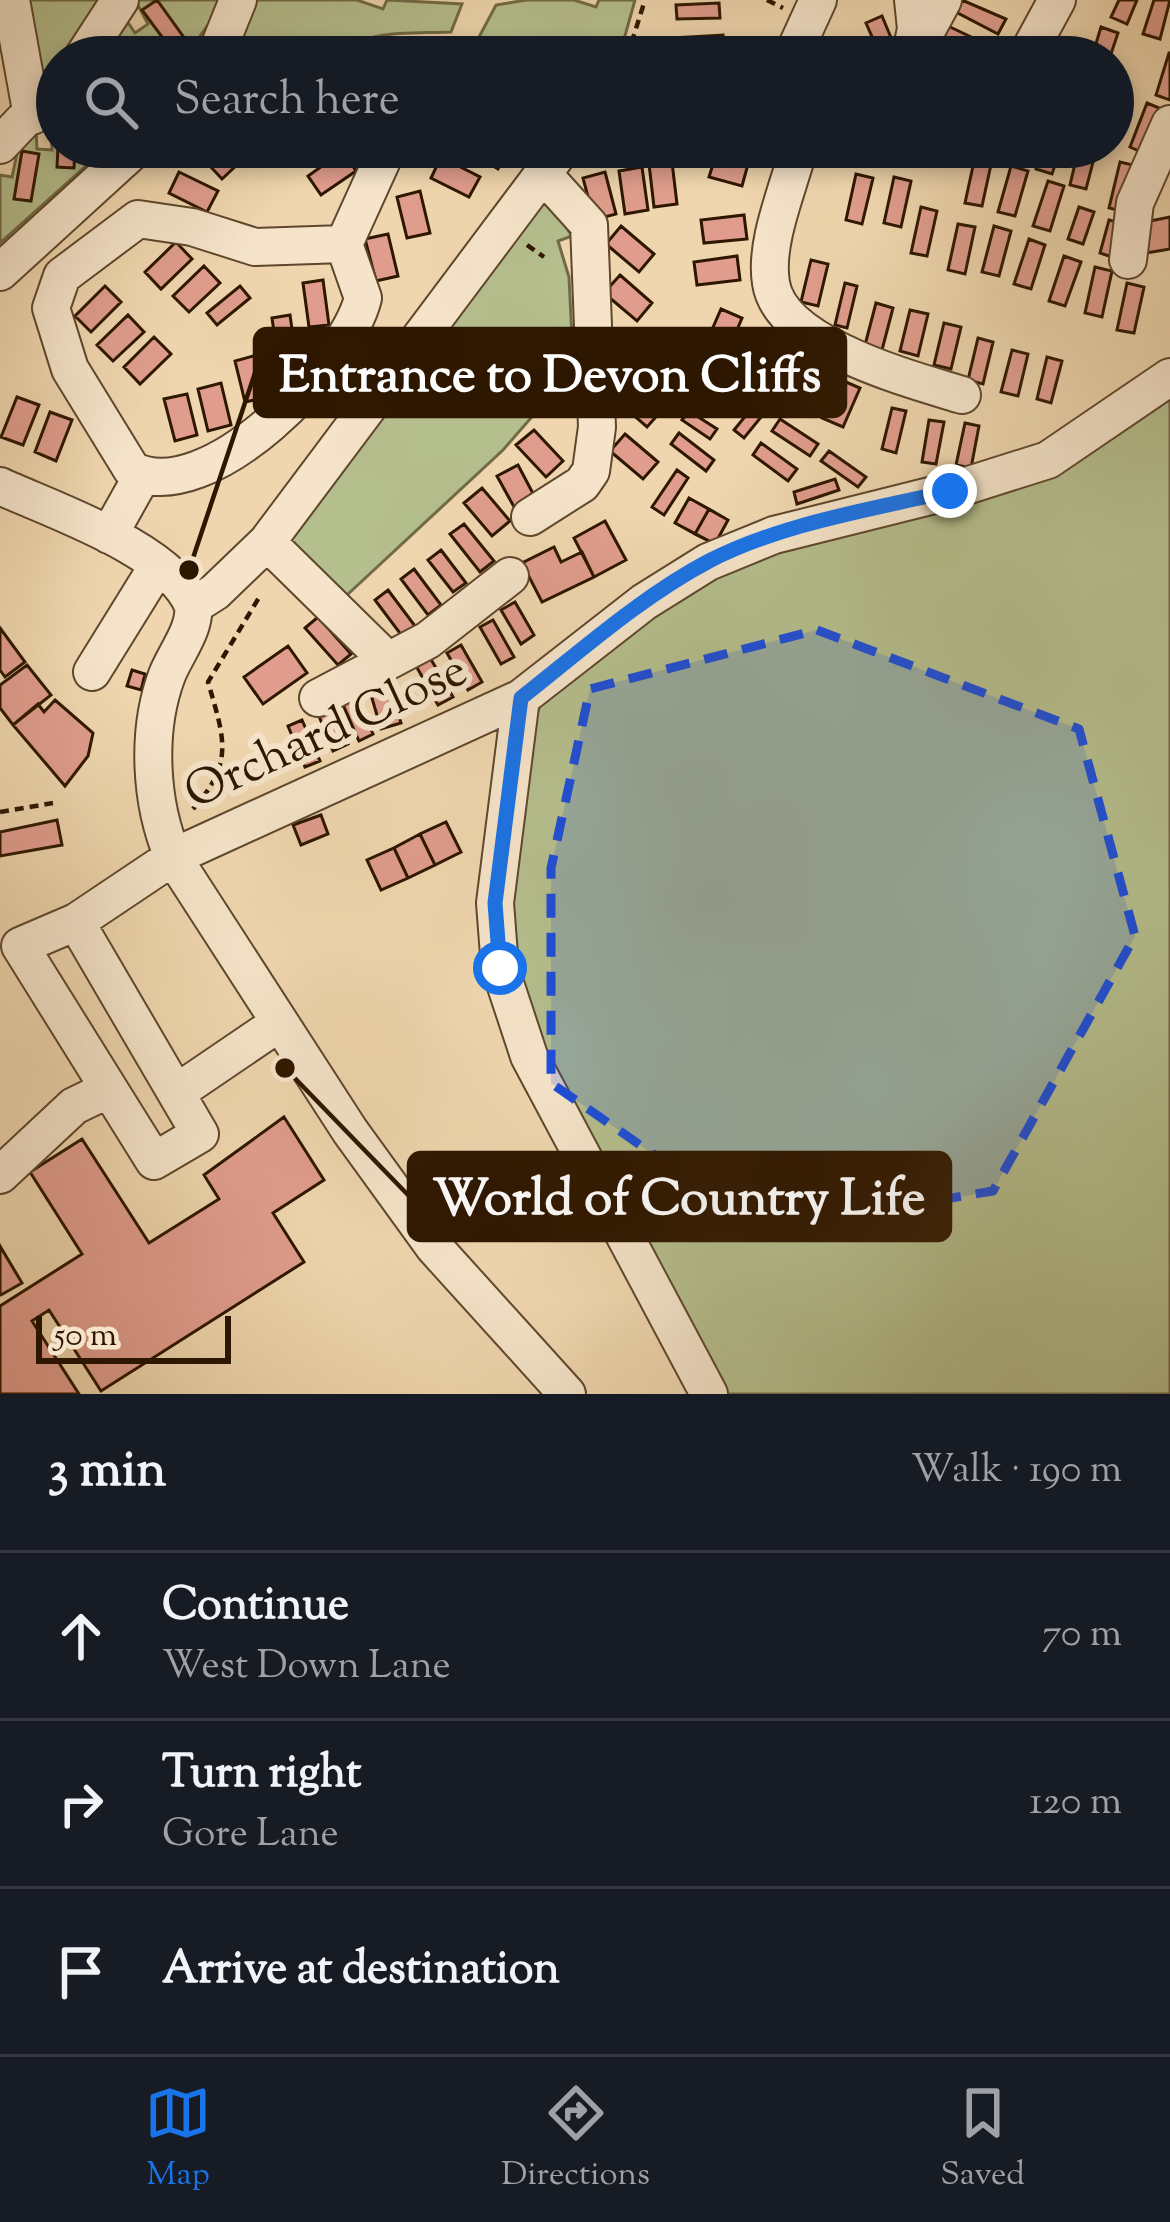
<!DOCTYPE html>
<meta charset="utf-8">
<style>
body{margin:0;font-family:"Sorts Mill Goudy",serif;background:#20242c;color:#f1f3f6}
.scale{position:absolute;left:36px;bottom:30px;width:195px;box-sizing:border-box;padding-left:12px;border:6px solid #2e1700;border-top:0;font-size:33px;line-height:42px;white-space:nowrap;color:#2e1700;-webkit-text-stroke:9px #f5e4ca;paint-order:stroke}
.stop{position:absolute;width:36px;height:36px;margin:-27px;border:9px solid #1a73e8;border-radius:50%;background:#fff}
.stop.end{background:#1a73e8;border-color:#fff;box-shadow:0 3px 12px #0008}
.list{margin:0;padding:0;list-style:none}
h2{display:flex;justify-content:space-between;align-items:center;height:156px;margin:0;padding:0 48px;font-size:51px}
h2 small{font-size:39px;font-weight:400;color:#9ea1a6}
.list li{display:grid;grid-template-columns:78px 1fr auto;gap:36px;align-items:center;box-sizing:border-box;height:168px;padding:0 48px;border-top:3px solid #363941}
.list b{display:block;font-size:45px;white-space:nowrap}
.list p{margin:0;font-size:39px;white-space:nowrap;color:#9ea1a6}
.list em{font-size:39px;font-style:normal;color:#9ea1a6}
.icon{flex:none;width:66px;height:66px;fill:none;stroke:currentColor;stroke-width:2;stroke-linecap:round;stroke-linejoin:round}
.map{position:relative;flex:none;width:1170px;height:1394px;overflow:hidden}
.search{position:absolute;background:#171b24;box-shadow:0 6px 18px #0003;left:36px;right:36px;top:36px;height:132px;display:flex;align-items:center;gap:30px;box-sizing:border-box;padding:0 42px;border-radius:66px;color:#9ea1a6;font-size:45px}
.sheet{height:660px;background:#171b24}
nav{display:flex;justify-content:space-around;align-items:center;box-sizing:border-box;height:168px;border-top:3px solid #363941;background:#171b24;font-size:33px;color:#9ea1a6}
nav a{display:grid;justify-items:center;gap:6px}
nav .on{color:#1a73e8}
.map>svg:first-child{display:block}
.green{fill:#b5be8d;stroke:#726a46;stroke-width:3}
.building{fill:#e09d8d;stroke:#2e1700;stroke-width:3}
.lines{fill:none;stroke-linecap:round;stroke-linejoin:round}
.minor-casing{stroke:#5e472c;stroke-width:40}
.path{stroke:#2e1700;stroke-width:4.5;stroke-dasharray:9 6;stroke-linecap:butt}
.minor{stroke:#f5e4ca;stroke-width:36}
.route{stroke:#1a73e8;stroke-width:15}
.marked{fill:#1d4ed8;fill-opacity:0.2;stroke:#1d4ed8;stroke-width:9;stroke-dasharray:24 15;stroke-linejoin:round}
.labels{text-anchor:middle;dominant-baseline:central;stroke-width:12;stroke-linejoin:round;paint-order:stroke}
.street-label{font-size:48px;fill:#2e1700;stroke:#f5e4ca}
.leader{fill:none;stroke:#2e1700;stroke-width:4.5}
.callout-dot{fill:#2e1700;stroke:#f5e4ca;stroke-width:4.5}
.callout{fill:#2e1700;stroke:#2e1700;stroke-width:4.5}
.callout-label{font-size:51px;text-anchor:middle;font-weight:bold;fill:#fff}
</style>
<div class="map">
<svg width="1170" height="1394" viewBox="0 0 1170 1394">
<rect width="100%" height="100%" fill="#efd6ae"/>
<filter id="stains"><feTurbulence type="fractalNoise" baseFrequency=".00167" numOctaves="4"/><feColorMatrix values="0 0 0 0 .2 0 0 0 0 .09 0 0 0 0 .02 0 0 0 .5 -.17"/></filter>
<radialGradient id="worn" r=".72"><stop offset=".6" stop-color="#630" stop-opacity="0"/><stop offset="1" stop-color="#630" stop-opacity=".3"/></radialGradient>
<path class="green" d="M20 0H110L71 57H57V72L42 83Z
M135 0H226L185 57H121L114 40 119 24H129L135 33 148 24Z
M252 0H357L383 9 387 0 462 4 451 32C417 34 360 28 336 57H229Z
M527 0H574L596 7 599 0H635L619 57H522L479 37 496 5Z
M57 105V147H107L0 243V175L12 177 19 144 36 130 37 149 52 150 50 114Z
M546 197 572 236 558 241 569 277 572 338 551 395 503 450 347 595 288 540Z
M1170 384V1394H725L543 1046 518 977 508 917 532 728 546 688 698 578 941 501Z"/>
<path class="building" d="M157 0 185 39 171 49 142 10Z
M962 0 1006 19 998 34 956 12Z
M1119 0H1137L1127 24 1111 17Z
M1154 0H1170L1160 39 1143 34Z
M719 3 720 18 677 19 676 5Z
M882 16 899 57H881L866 23Z
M948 26 990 46 985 57 940 42Z
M1101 27 1118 33 1110 57H1092Z
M723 35 724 51 674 54 673 38Z
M136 38 143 57H125L120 43Z
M446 40 448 57H425L423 43Z
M480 40 501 51 498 57H472Z
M406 44 410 57H386L384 50Z
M1169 53H1170V100L1156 95Z
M1114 87 1130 93 1114 137 1113 89Z
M1147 103 1164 110 1146 154 1130 147Z
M58 147H75L74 168 57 167Z
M224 147 239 163 222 179 193 148Z
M282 147H309L299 165 278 154Z
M462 147H505L509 149 498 169Z
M1043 147H1061L1052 174 1036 169Z
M1079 147H1097L1086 189 1070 185Z
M718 148 750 157 742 186 709 177Z
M22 151 39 154 31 201 14 199Z
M343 151 356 171 321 195 308 176Z
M441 157 480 177 469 197 431 178Z
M975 157 992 160 982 206 965 203Z
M672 162 677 204 654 207 649 164Z
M1120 162 1137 166 1126 212 1109 208Z
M1011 166 1028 171 1015 216 998 212Z
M642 167 648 210 625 214 619 171Z
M179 172 218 191 207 212 169 193Z
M605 172 616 214 594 220 583 178Z
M856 174 873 178 862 224 846 220Z
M894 177 911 181 901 227 884 223Z
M1048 181 1064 186 1050 231 1033 226Z
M420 191 430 233 407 238 397 197Z
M921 207 937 211 927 256 911 253Z
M1079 207 1094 212 1083 244 1068 239Z
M744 215 747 239 704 243 701 220Z
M1170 217V249L1146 253 1140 223Z
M1109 220 1125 224 1115 258 1100 253Z
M958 224 975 227 965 274 948 270Z
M621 226 654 254 639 272 606 244Z
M994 226 1011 231 999 276 982 272Z
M388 234 398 276 376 281 365 239Z
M1029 239 1045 245 1031 289 1014 284Z
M176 242 192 259 161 289 145 272Z
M737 256 740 280 697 285 694 262Z
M1064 256 1081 262 1065 306 1049 301Z
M811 260 828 264 818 306 801 302Z
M204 266 220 283 189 312 173 296Z
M1095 267 1112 271 1102 317 1085 313Z
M620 275 652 303 637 321 604 293Z
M323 280 329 325 309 327 303 283Z
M845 283 857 286 847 328 835 325Z
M1127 283 1144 287 1134 333 1117 330Z
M105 286 121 302 91 332 75 316Z
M240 286 250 298 217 325 207 313Z
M876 303 893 308 882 350 865 345Z
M721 309 742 318 725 358 704 348Z
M910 310 928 314 918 356 900 351Z
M128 315 144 332 113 361 97 345Z
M290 315 296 357 278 360 272 318Z
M944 323 961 327 951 369 934 365Z
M154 337 171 354 140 384 124 367Z
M978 338 993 342 983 384 968 380Z
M1012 350 1028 354 1018 396 1001 392Z
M257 355 268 397 245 402 235 361Z
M1047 357 1062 361 1051 403 1037 399Z
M839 379 860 388 843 427 822 418Z
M630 381 663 409 647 427 615 399Z
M221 383 231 425 208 431 198 389Z
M187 394 197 435 175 441 164 399Z
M17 397 39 405 23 445 1 437Z
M756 403 766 411 744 438 734 430Z
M892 408 906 411 896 453 882 449Z
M689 411 717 429 710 439 682 420Z
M50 412 72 420 56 461 35 452Z
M780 419 818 444 810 456 772 431Z
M929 420 944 422 936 464 922 462Z
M965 423 979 426 971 468 956 465Z
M534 430 563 461 546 477 516 445Z
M679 433 714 460 706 471 671 444Z
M625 434 658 462 643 479 610 451Z
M761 443 797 469 788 481 753 455Z
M829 451 866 477 858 487 821 461Z
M518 465 538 503 518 514 497 476Z
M677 470 688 478 664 515 652 507Z
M835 479 839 490 797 504 794 492Z
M482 488 510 521 492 536 464 503Z
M689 498 728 520 715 544 675 523Z
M689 498 709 509 695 534 675 523Z
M709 509 728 520 715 544 695 534Z
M605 521 626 560 594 577 574 538Z
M464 524 494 561 480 572 450 534Z
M554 547 561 562 582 552 594 577 542 602 522 563Z
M441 550 466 583 453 592 428 560Z
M414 569 441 605 428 615 401 579Z
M388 590 415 626 402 636 375 600Z
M515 602 534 635 521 644 501 610Z
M318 617 351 654 338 665 305 628Z
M493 620 514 657 501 664 480 627Z
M0 628 25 662 5 677 0 670Z
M461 645 482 682 468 690 447 653Z
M288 646 307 673 263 704 244 677Z
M429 656 453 697 438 705 415 664Z
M27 665 51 695 13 725 0 708V685Z
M132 670 145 674 141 690 127 686Z
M389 682 401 723 381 729 369 688Z
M355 694 373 734 359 741 341 700Z
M55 700 93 733 88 756 65 786 13 725 38 704 44 712Z
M332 705 348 744 333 751 317 711Z
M302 720 320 761 305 767 288 726Z
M321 815 328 834 301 845 293 825Z
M57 820 62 845 0 856V832Z
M446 822 461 852 435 865 420 834Z
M420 834 435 865 408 878 394 848Z
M394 848 408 878 381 890 367 860Z
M284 1117 324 1180 273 1213 304 1262 101 1391 49 1310 32 1321 79 1394H0V1306L82 1254 30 1172 82 1139 149 1243 219 1199 204 1175Z
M0 1246 22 1283 1 1295 0 1294Z"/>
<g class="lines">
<defs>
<path id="minor" d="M11 0 32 116
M916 29 929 26 943 0
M83 57 120 0
M215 57 238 0
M792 57 818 0
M910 57 916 29 913 0
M1026 57 1057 0
M0 145 57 85
M799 147C789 187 764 242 771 283 780 345 910 379 962 395
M344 244 255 247 192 227 138 219 62 276 51 308 70 369 132 470C208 510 347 364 363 298L344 244 388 147
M1128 260 1135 203 1170 124
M0 272 137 147
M0 486C52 510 172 550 193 606
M530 517 582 484 591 471 597 427 589 225 543 174
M109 535 142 476
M267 542 386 659
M193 606C196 629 175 654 167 675 146 731 150 803 173 857L350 1131 434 1247 567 1394
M193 606 215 592 267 542 563 147
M92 672 157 567
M318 698 428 640 510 576
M521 698 495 903 500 968 529 1056 709 1394
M76 922 20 946 154 1161 200 1134 76 922 173 857 521 698 644 602 708 562 774 535 950 491 1048 460 1170 377
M176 1093 279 1023
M0 1175 74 1106 109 1089"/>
</defs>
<use href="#minor" class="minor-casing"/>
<path class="path" d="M767 0 783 8
M627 57 645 0
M527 245 544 257
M193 809C235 762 224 738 208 682L260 596
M0 812 53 803"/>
<use href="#minor" class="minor"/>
</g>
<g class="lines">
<path class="route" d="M500 968 495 903 521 698C582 650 641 597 709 561 783 523 870 510 950 491"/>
</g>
<path class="marked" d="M817 630 1079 729 1135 936 993 1191 762 1230 551 1083V868L590 689Z"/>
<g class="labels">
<g class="street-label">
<text transform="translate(327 734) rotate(-25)">Orchard Close</text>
</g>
</g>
<path class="leader" d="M189 570L255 373M285 1068L409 1196"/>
<g class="callout-dot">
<circle cx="189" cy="570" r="12"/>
<circle cx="285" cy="1068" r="12"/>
</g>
<g class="callout">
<rect x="255" y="329" width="590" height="87" rx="12"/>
<rect x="409" y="1153" width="541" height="87" rx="12"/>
</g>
<g class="callout-label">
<text x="550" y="391">Entrance to Devon Cliffs</text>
<text x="679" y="1214">World of Country Life</text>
</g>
<rect width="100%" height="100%" filter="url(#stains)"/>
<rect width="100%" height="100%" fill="url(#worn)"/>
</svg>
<div class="scale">50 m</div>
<div class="stop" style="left:500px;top:968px"></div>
<div class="stop end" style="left:950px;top:491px"></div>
<div class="search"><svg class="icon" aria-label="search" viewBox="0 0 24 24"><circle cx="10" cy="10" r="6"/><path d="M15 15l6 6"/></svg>Search here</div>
</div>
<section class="sheet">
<h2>3 min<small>Walk · 190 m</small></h2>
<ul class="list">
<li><svg class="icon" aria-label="ahead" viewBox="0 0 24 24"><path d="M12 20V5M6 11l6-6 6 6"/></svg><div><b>Continue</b><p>West Down Lane</p></div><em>70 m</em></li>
<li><svg class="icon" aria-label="right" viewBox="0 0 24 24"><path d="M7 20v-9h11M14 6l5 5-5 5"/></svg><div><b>Turn right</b><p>Gore Lane</p></div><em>120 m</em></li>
<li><svg class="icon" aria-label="arrive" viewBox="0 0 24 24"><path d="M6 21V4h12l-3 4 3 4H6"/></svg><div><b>Arrive at destination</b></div></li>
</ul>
</section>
<nav>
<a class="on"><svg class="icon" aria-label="map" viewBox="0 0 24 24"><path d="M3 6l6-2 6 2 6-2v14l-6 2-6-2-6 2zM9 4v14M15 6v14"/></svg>Map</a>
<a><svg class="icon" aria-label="directions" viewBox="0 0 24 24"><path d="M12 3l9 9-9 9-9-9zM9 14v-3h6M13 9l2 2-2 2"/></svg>Directions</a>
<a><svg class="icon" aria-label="saved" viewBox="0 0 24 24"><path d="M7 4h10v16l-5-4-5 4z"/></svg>Saved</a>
</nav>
